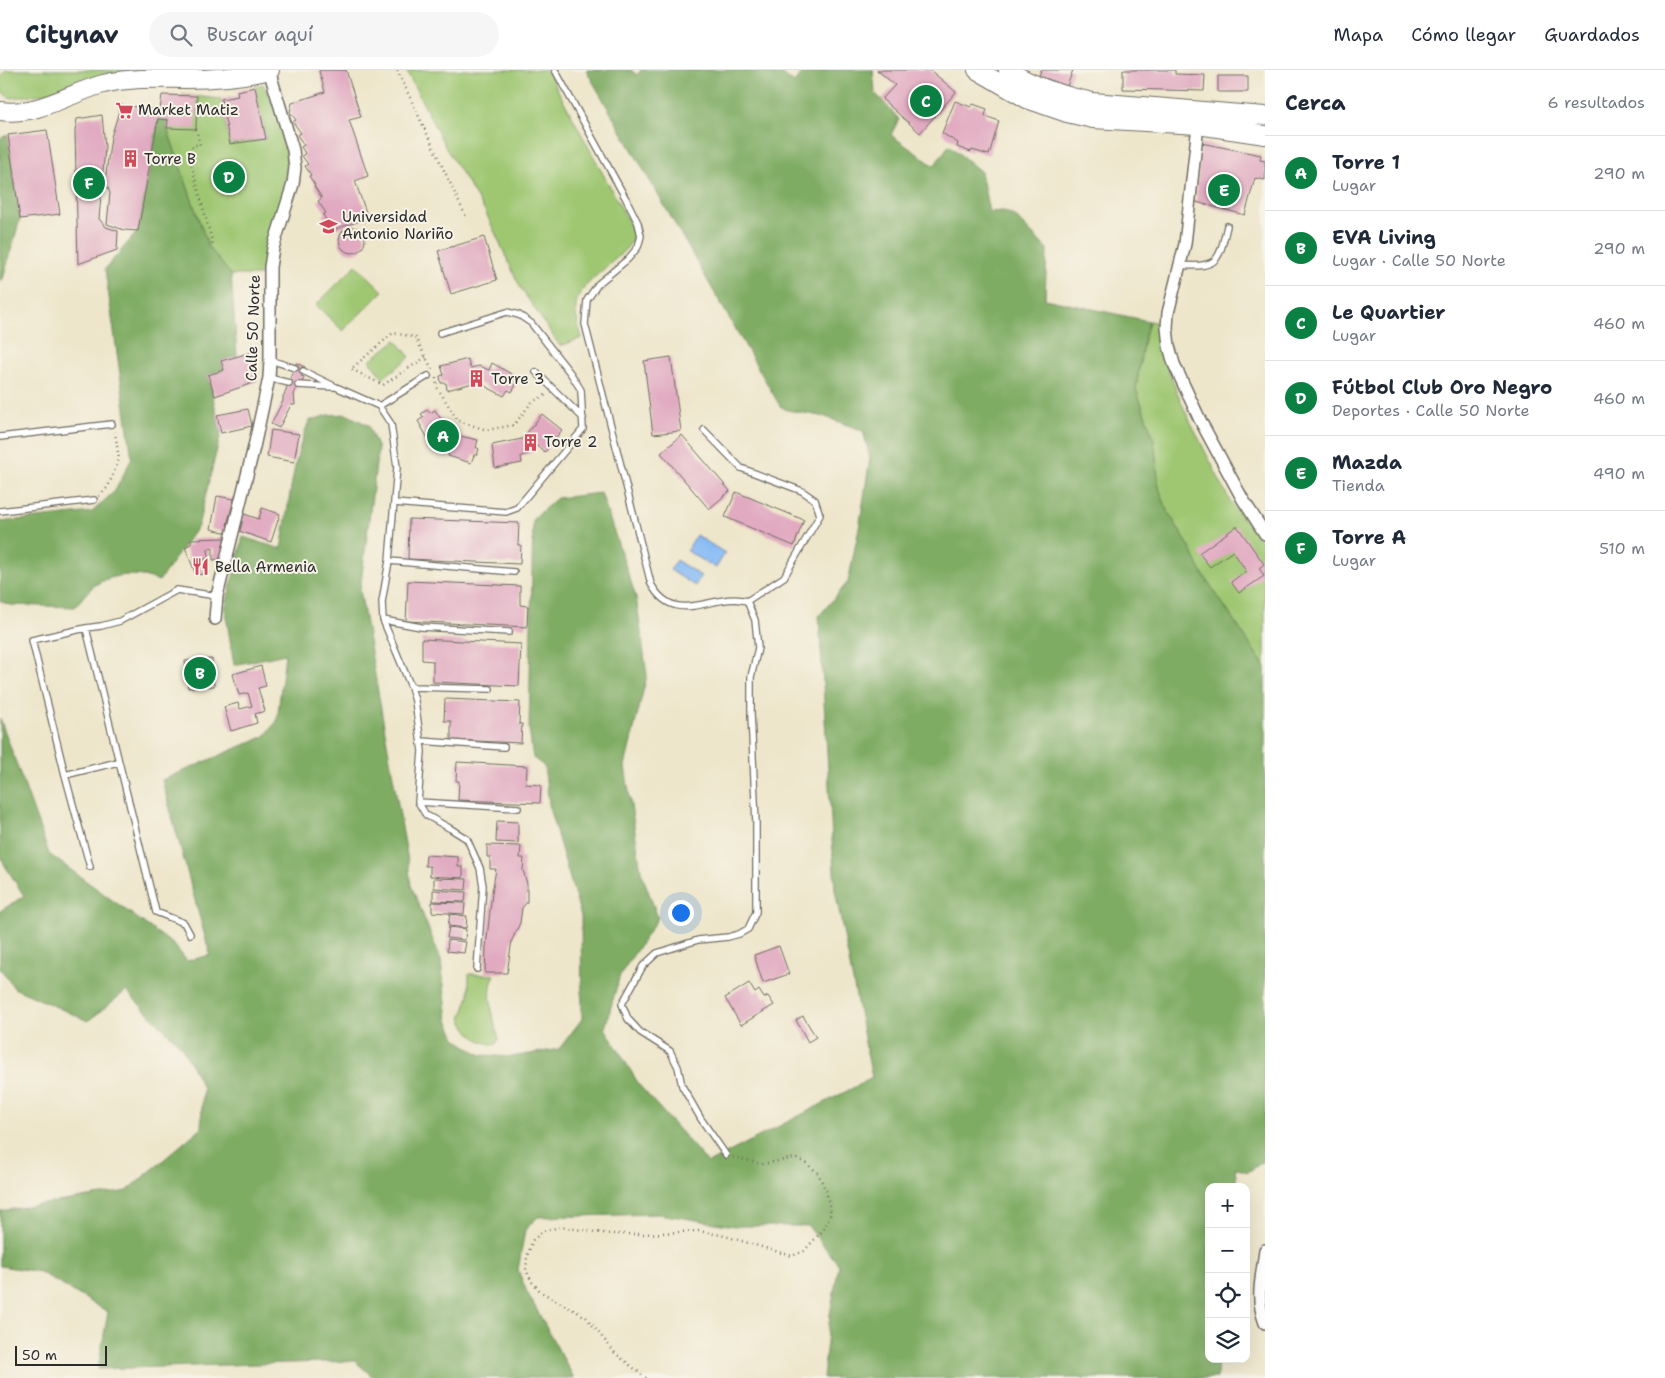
<!DOCTYPE html>
<html lang="es">
<meta charset="utf-8">
<style>
body{margin:0;font-family:"Shantell Sans",sans-serif;background:#f6f6f7;color:#1f2937}
.controls{position:absolute;right:15px;bottom:15px;display:grid;overflow:hidden;border-radius:10px;box-shadow:0 5px 20px #0002}
.controls button{width:45px;height:45px;display:grid;place-items:center;padding:0;border:0;border-bottom:1px solid #e0e1e3;background:#fff;color:#1f2937;font:25px sans-serif}
.scale{position:absolute;left:15px;bottom:12px;width:92px;box-sizing:border-box;padding-left:5px;border:2px solid #2b2b2b;border-top:0;font-size:14px;line-height:18px;white-space:nowrap;color:#2b2b2b;-webkit-text-stroke:4px #f7f3e8;paint-order:stroke}
.you{position:absolute;left:680px;top:842px;width:18px;height:18px;margin:-12px;border:4px solid #fff;border-radius:50%;background:#1a73e8;box-shadow:0 0 0 8px #1a73e833}
.badge{display:grid;place-items:center;width:32px;height:32px;border-radius:50%;background:#0b8043;color:#fff;font-size:16px;font-weight:700}
.pin{position:absolute;translate:-50% -50%;border:2px solid #fff;box-shadow:0 1px 5px #0006}
.list{margin:0;padding:0;list-style:none}
h2{display:flex;justify-content:space-between;align-items:center;height:65px;margin:0;padding:0 20px;font-size:21px}
h2 small{font-size:16px;font-weight:400;color:#747a83}
.list li{display:grid;grid-template-columns:32px 1fr auto;gap:15px;align-items:center;box-sizing:border-box;height:75px;padding:0 20px;border-top:1px solid #e0e1e3}
.list b{display:block;font-size:19px;white-space:nowrap}
.list p{margin:0;font-size:16px;white-space:nowrap;color:#747a83}
.list em{font-size:16px;font-style:normal;color:#747a83}
.icon{flex:none;width:28px;height:28px;fill:none;stroke:currentColor;stroke-width:2;stroke-linecap:round;stroke-linejoin:round}
.map{position:relative;flex:none;width:1265px;height:1308px;overflow:hidden}
header{display:flex;align-items:center;gap:30px;box-sizing:border-box;height:70px;padding:0 25px;background:#fff;border-bottom:1px solid #e0e1e3}
header strong{font-size:24px}
nav{display:flex;gap:28px;margin-inline-start:auto;font-size:18px}
.search{width:350px;height:45px;background:#f6f6f7;display:flex;align-items:center;gap:12px;box-sizing:border-box;padding:0 18px;border-radius:28px;color:#747a83;font-size:19px}
main{display:flex}
aside{flex:1;background:#fff}
.map>svg:first-child{display:block}
.green{fill:#9fc772;stroke:#65794e}
.forest{fill:#7fac64;stroke:#556c48}
.water{fill:#87bbf5;stroke:#597390}
.building{fill:#e1aac1}
.lines{fill:none;stroke-linecap:round;stroke-linejoin:round}
.lane-casing{stroke:#6f6c63;stroke-width:8}
.street-casing{stroke:#6f6c63;stroke-width:14}
.primary-casing{stroke:#6f6c63;stroke-width:20}
.path{stroke:#6f6c63;stroke-width:2.5;stroke-dasharray:1 4;stroke-linecap:butt}
.lane{stroke:#fff;stroke-width:5.5}
.street{stroke:#fff;stroke-width:11}
.primary{stroke:#fff;stroke-width:18}
.labels{text-anchor:middle;dominant-baseline:central;stroke-width:4;stroke-linejoin:round;paint-order:stroke}
.poi-label{font-size:15px;fill:#2b2b2b;stroke:#f7f3e8;text-anchor:start}
.street-label{font-size:15px;fill:#2b2b2b;stroke:#f7f3e8}
</style>
<header>
<strong>Citynav</strong>
<div class="search"><svg class="icon" aria-label="search" viewBox="0 0 24 24"><circle cx="10" cy="10" r="6"/><path d="M15 15l6 6"/></svg>Buscar aquí</div>
<nav><a>Mapa</a><a>Cómo llegar</a><a>Guardados</a></nav>
</header>
<main>
<div class="map">
<svg width="1265" height="1308" viewBox="0 0 1265 1308">
<rect width="100%" height="100%" fill="#f7f3e8"/>
<filter id="ink" filterUnits="userSpaceOnUse"><feTurbulence type="fractalNoise" baseFrequency=".02" numOctaves="2"/><feDisplacementMap in="SourceGraphic" scale="10" xChannelSelector="R" yChannelSelector="G"/><feConvolveMatrix kernelMatrix="1 2 1 2 8 2 1 2 1" color-interpolation-filters="sRGB"/></filter>
<filter id="wash" filterUnits="userSpaceOnUse"><feTurbulence type="fractalNoise" baseFrequency=".0096" numOctaves="4" result="noise"/><feDisplacementMap in="SourceGraphic" scale="20" xChannelSelector="R" yChannelSelector="G"/><feGaussianBlur stdDeviation="1.12" result="paint"/><feColorMatrix in="noise" values="0 0 0 0 0 0 0 0 0 0 0 0 0 0 0 0 0 1.4 0 .05"/><feComposite in="paint" operator="in"/></filter>
<g filter="url(#wash)">
<rect width="100%" height="100%" fill="#eee6cb"/>
<path class="green" d="M6 0H232L77 15 56 22 12 28C0 24 0 18 0 7Z
M406 0H547L630 154C631 158 633 163 633 166 632 183 584 208 577 230 573 242 579 257 582 268L560 276 520 217 486 143 447 80Z
M263 14 278 44 286 72 287 105 270 197 261 205H231L208 176 167 58 168 50H181L182 25 221 29 230 74 266 69 255 17Z
M356 195 383 221 343 261 316 235Z
M1149 251 1155 252 1158 276 1185 341 1230 431 1265 476V597L1201 501 1189 476 1167 440 1159 418 1154 370 1136 319 1143 273Z
M396 270 410 287 383 308 369 291Z
M469 904 495 905C485 920 494 953 499 969L495 975C476 971 471 966 461 949L469 926Z"/>
<path class="forest" d="M586 0H631L637 5 641 0H778L794 13 804 0H873L875 23 899 49 891 65 934 96 949 75 981 102 989 142 1004 141 1016 147 1047 179 1045 229 1149 251 1143 273 1136 319 1154 370 1159 418 1167 440 1189 476 1201 501 1265 597V1090L1248 1102 1235 1098 1237 1117H1209V1289H1218L1217 1308H823L830 1244 839 1195 808 1156H734L659 1144 538 1147 525 1160 518 1200 527 1222 574 1308H374L355 1291 98 1299 108 1242 40 1202 0 1196V1141L127 1121 201 1058 203 1018 182 977 126 921 88 951 14 918 0 898V841L24 826 4 794 0 782V648L49 784 174 875 187 891 210 885 162 710 265 666 277 651 285 584 234 595 225 539 243 467 281 479C289 437 292 390 309 351L328 345 346 344 368 355 378 379 360 520 408 791 411 815 441 890 448 950 457 970 481 985 512 987 559 979 582 949 581 846 550 741 544 696 533 688 529 659 533 449 557 428 601 423 636 527 647 605 625 696 641 801 658 848 620 905 605 958 640 1016 708 1093 872 1008 835 820 819 546 848 512 860 453 870 388 863 361 826 347 787 340 780 336Z
M158 49 168 50 167 58 208 176 231 205 237 286 221 291 224 300 208 305 221 363 198 456 159 511C138 502 113 503 94 516 87 521 81 530 75 537L10 535 0 531V452L92 442 115 421 132 388 105 199 138 161Z
M8 65 20 149 3 209 0 211V68Z"/>
<path class="water" d="M696 465 725 483 716 498 687 481Z
M676 490 701 506 695 516 670 500Z"/>
<g id="blocks">
<path class="building" d="M321 0H346L361 47 349 50 368 106 355 111 368 148 330 161 326 156 329 154 323 145 326 143 318 131 322 128 314 116 315 115 309 106 311 105 305 96 308 94 302 86 305 83 301 77 304 75 297 65 301 63 293 52 296 50 290 42 292 33 325 22 319 1Z
M877 0H930L956 22 920 63 882 29 895 15Z
M1041 0H1073L1067 16 1039 6Z
M1123 0H1175V4L1205 5 1204 21 1123 19Z
M1218 6H1248V22H1218Z
M255 17 266 69 230 74 221 29 238 26 237 21Z
M162 25 197 26 196 59 167 58 168 50 158 49 138 161 124 160 107 154 110 123 105 111 111 67 121 35 160 40Z
M955 31 971 37 973 34 987 39 985 46 999 51 989 85 972 80 971 82 957 77 958 73 942 63Z
M102 45 105 77 99 149 106 157 118 161 117 180 78 194 75 61 77 49Z
M47 60 60 144 20 149 8 65Z
M1201 73 1261 85 1260 90 1265 91V110L1255 108 1245 145 1196 132Z
M339 170a13 13 0 1 1 26 0a13 13 0 1 1-26 0Z
M484 167 497 210 451 224 438 181Z
M256 281V312L215 326 208 305 224 300 221 291Z
M671 287 681 361 653 364 644 291Z
M468 289 470 298 479 296 489 300 492 293 515 306 512 313 516 315 512 322 508 320 504 326 477 312 447 320 446 313H441L440 306 444 305 441 296Z
M296 293 305 297 301 306 304 307 302 313 299 312 294 324 295 335H291L279 358 271 354 283 331V326L284 325Z
M248 339 252 356 221 363 217 345Z
M427 340 430 343 435 340 451 364 478 370 476 377 479 379 477 385H474L471 393 448 386 450 378 442 375 436 368 430 372 418 351 424 347 421 344Z
M542 344 562 360 545 382 537 376 531 383 521 386 522 393 495 398 492 375 522 369Z
M271 360 299 364 294 392 267 387Z
M682 365 730 421 709 439 661 383Z
M736 422 804 450 794 476 725 447Z
M217 426 234 429 227 455H229L228 463 211 459Z
M262 438 280 444 271 472 239 461 244 444 259 449Z
M409 449 519 453 518 475H521L520 494 408 489Z
M1237 456 1264 494 1259 498 1264 506 1239 523 1231 512 1246 501 1233 481 1210 497 1199 483Z
M224 468 225 489 213 490V478L208 479 209 488 204 489V504L196 505 185 477 191 474V469Z
M408 511 520 516V535L528 536 527 557 406 551Z
M422 569 521 574 519 616 433 612V591L422 590Z
M212 589 214 616 188 618 185 591Z
M261 596 266 616 258 618 265 641 255 644 257 653 231 661 224 637 238 633 240 639 252 636 248 623 239 625 233 604Z
M445 629 520 632 519 654H522L521 673 451 670V651H444Z
M457 692 527 696 526 714 541 715 540 733 458 730 459 711H456Z
M497 751 518 752V773L496 772Z
M487 775 521 776 520 788H524L523 800 527 814V832L522 838 520 853 512 870 507 903H485L486 877 492 823 496 799H490V787H487Z
M426 785 458 787V797H463V808L430 806V796H425Z
M434 808 467 809 466 820 434 818Z
M433 820 466 822 465 832 433 831Z
M432 832 465 833 464 844 432 842Z
M450 844 467 846 466 858 448 856Z
M449 857 466 859 465 870 447 868Z
M448 870 466 872 464 883 447 881Z
M779 876 789 904 763 913 754 885Z
M749 913 755 923 759 920 764 928 768 926 774 935 741 955 725 928Z
M803 946 816 967 808 972 796 950Z"/>
</g>
</g>
<g filter="url(#ink)">
<use href="#blocks" fill-opacity="0" stroke="#6f6c63" stroke-width="1"/>
<g class="lines">
<defs>
<path id="lane" d="M555 0 626 129 638 153 641 166 638 177 628 189 598 214 587 230 585 254 651 514C676 559 714 521 747 531
M1180 195C1219 199 1219 190 1227 156
M270 290 295 298
M303 301 336 317 379 336 391 354 397 397 389 491 382 532 383 550 411 617 415 631 422 681 418 732 426 745 451 759 467 769 480 798 483 816 477 899
M536 302 583 348
M269 308 289 313
M298 315 333 317
M379 336 428 306
M704 360 741 398 802 421 815 430 820 445 784 507 747 531
M0 367 112 354
M394 433 506 442 517 438 583 359 581 320 571 304 531 253 519 245 507 242 440 263
M0 441 94 430
M389 491 514 502
M383 550 421 557 509 562
M86 558 156 842 184 853 190 864
M411 617 490 619
M421 671 504 677
M65 705 118 692
M418 732 518 738
M90 797 65 705 32 570 86 558 101 556 120 551 177 520 217 526
M726 1085 701 1049 682 1016 678 997 670 981 640 962 628 949 622 934 643 896 657 883 698 870 728 867 739 864 748 859 756 842V753L751 644V607L758 578 755 550 747 531"/>
<path id="street" d="M1198 55 1185 174 1168 243 1167 258 1169 276 1174 294 1200 350 1242 428 1265 464
M215 549 217 526 254 377 269 308 270 290V197L273 178 293 114 295 98 293 80 269 0
M1265 1180C1262 1207 1255 1227 1265 1253"/>
<path id="primary" d="M977 0 1027 29 1067 43 1093 49 1198 55 1265 65
M1008 0C1033 17 1064 26 1093 32L1265 46
M0 41C37 46 68 24 103 14 130 7 159 9 186 9 215 9 242 7 270 0"/>
</defs>
<use href="#lane" class="lane-casing"/>
<use href="#street" class="street-casing"/>
<use href="#primary" class="primary-casing"/>
<path class="path" d="M397 0 467 149
M196 59 200 75H193L189 85 213 175
M426 287 383 315 351 299 393 263 415 267 432 299
M436 308 437 317 458 351 487 360 514 355 532 332 546 325
M99 426 108 417 119 389 115 362
M646 1308 615 1283 586 1247 541 1222 532 1212 526 1200 527 1186 533 1170 543 1161 560 1157 610 1164H643L699 1161 725 1166 792 1186 804 1181 824 1159 831 1143 826 1121 818 1103 806 1093 795 1088 762 1094 733 1087"/>
<use href="#lane" class="lane"/>
<use href="#street" class="street"/>
<use href="#primary" class="primary"/>
</g>
</g>
<defs>
<symbol id="supermarket-bare" viewBox="-9 -9 18 18"><path d="M-6-5.5h2.5l.6 2H6L4.5 2H-2.5L-4.4-4H-6ZM-1.5 3.2a1.3 1.3 0 1 0 .1 0ZM3 3.2a1.3 1.3 0 1 0 .1 0Z" fill="#d1495b" stroke="#f7f3e8" stroke-width="2.5" paint-order="stroke"/></symbol>
<symbol id="building-bare" viewBox="-9 -9 18 18"><path d="M-4-6H4V6H1V3H-1V6H-4ZM-2.5-4.3h1.7v1.8h-1.7ZM.8-4.3h1.7v1.8H.8ZM-2.5-1h1.7V.8h-1.7ZM.8-1h1.7V.8H.8Z" fill="#d1495b" stroke="#f7f3e8" stroke-width="2.5" paint-order="stroke"/></symbol>
<symbol id="university-bare" viewBox="-9 -9 18 18"><path d="M0-5L7-2L0 1L-7-2ZM-4 1L0 2.5L4 1V4Q0 6-4 4Z" fill="#d1495b" stroke="#f7f3e8" stroke-width="2.5" paint-order="stroke"/></symbol>
<symbol id="restaurant-bare" viewBox="-9 -9 18 18"><path d="M-5-6h1v4h1v-4h1v4h1v-4h1v5L-1.5 .5V6h-2V.5L-5-1ZM5-6V6H3V1.5H1.5Q1.5-4 5-6Z" fill="#d1495b" stroke="#f7f3e8" stroke-width="2.5" paint-order="stroke"/></symbol>
</defs>
<g fill-rule="evenodd">
<use href="#supermarket-bare" x="112" y="28" width="25" height="25"/>
<use href="#building-bare" x="118" y="76" width="25" height="25"/>
<use href="#university-bare" x="316" y="144" width="25" height="25"/>
<use href="#building-bare" x="464" y="296" width="25" height="25"/>
<use href="#building-bare" x="518" y="360" width="25" height="25"/>
<use href="#restaurant-bare" x="188" y="484" width="25" height="25"/>
</g>
<g class="labels">
<g class="poi-label">
<text x="138" y="40">Market Matiz</text>
<text x="144" y="89">Torre B</text>
<text x="342" y="147">Universidad<tspan x="342" dy="17">Antonio Nariño</tspan></text>
<text x="491" y="309">Torre 3</text>
<text x="544" y="372">Torre 2</text>
<text x="215" y="497">Bella Armenia</text>
</g>
<g class="street-label">
<text transform="translate(253 258) rotate(-88)">Calle 50 Norte</text>
</g>
</g>
</svg>
<div class="controls">
<button>+</button>
<button>−</button>
<button><svg class="icon" aria-label="locate" viewBox="0 0 24 24"><circle cx="12" cy="12" r="6"/><path d="M12 2v4M12 18v4M2 12h4M18 12h4"/></svg></button>
<button><svg class="icon" aria-label="layers" viewBox="0 0 24 24"><path d="M12 4l9 5-9 5-9-5zM3 14l9 5 9-5"/></svg></button>
</div>
<div class="scale">50 m</div>
<div class="you"></div>
<div class="pin badge" style="left:443px;top:366px">A</div>
<div class="pin badge" style="left:200px;top:603px">B</div>
<div class="pin badge" style="left:926px;top:31px">C</div>
<div class="pin badge" style="left:229px;top:107px">D</div>
<div class="pin badge" style="left:1224px;top:120px">E</div>
<div class="pin badge" style="left:89px;top:113px">F</div>
</div>
<aside>
<h2>Cerca<small>6 resultados</small></h2>
<ul class="list">
<li><span class="badge">A</span><div><b>Torre 1</b><p>Lugar</p></div><em>290 m</em></li>
<li><span class="badge">B</span><div><b>EVA Living</b><p>Lugar · Calle 50 Norte</p></div><em>290 m</em></li>
<li><span class="badge">C</span><div><b>Le Quartier</b><p>Lugar</p></div><em>460 m</em></li>
<li><span class="badge">D</span><div><b>Fútbol Club Oro Negro</b><p>Deportes · Calle 50 Norte</p></div><em>460 m</em></li>
<li><span class="badge">E</span><div><b>Mazda</b><p>Tienda</p></div><em>490 m</em></li>
<li><span class="badge">F</span><div><b>Torre A</b><p>Lugar</p></div><em>510 m</em></li>
</ul>
</aside>
</main>
